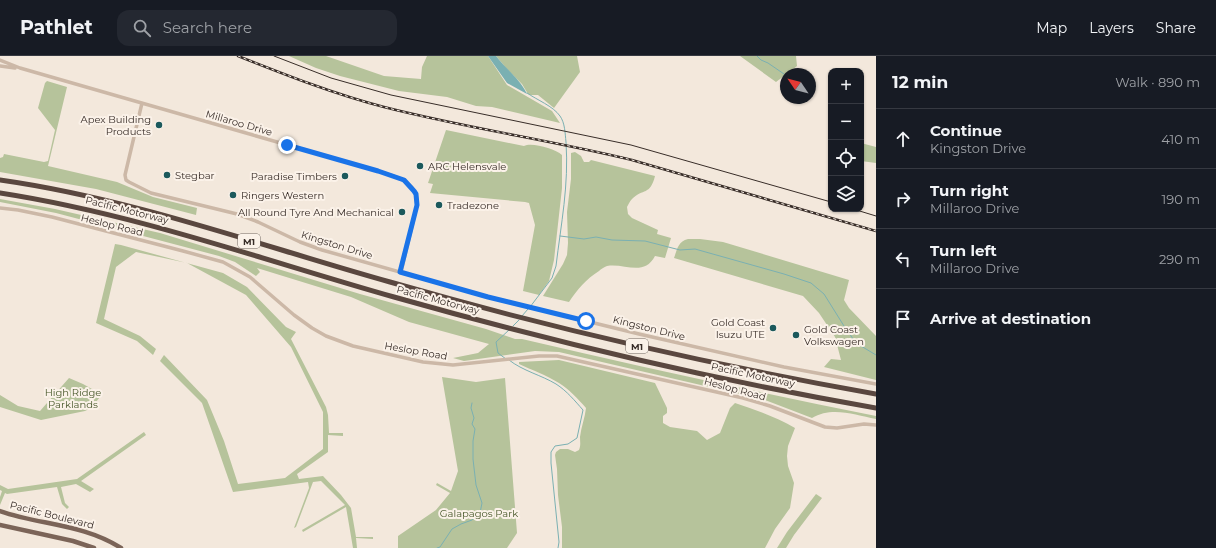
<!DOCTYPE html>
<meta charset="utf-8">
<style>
body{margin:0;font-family:Montserrat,sans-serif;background:#242831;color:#f1f3f6}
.controls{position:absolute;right:12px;top:12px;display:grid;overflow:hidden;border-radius:8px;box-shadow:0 1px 3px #0004}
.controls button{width:36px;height:36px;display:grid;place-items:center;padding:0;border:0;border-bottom:1px solid #363941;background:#171b24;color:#f1f3f6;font:20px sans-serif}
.compass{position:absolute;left:780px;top:12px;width:36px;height:36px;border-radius:50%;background:#171b24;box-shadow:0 1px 3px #0004;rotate:305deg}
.stop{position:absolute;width:12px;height:12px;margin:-9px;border:3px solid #1a73e8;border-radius:50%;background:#fff}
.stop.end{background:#1a73e8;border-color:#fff;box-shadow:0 1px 4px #0008}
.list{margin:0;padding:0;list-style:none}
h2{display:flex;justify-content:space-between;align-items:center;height:52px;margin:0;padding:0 16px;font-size:17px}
h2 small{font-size:13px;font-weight:400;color:#9ea1a6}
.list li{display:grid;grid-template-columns:26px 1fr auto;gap:12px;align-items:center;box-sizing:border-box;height:60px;padding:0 16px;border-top:1px solid #363941}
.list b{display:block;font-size:15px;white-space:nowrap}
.list p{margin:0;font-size:13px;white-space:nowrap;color:#9ea1a6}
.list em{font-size:13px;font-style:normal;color:#9ea1a6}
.icon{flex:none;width:22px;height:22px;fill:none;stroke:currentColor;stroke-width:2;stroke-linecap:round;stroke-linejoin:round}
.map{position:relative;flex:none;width:876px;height:492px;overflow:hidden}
header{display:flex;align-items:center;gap:24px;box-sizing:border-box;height:56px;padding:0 20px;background:#171b24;border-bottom:1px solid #363941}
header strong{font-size:19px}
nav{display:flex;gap:22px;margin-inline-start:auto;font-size:14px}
.search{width:280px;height:36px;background:#242831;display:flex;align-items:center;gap:10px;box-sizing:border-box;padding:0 14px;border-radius:12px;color:#9ea1a6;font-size:15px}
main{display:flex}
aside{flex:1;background:#171b24}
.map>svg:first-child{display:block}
.green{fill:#b6c39b}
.water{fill:#7ab0b2}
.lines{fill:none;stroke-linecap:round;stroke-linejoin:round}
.stream{stroke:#7ab0b2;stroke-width:1}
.tertiary{stroke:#ccb8a7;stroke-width:3.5}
.primary{stroke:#7b6458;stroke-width:4.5}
.motorway{stroke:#5a473f;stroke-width:5}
.tram{stroke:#382d28;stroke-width:1}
.rail-casing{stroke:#382d28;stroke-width:2.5}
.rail{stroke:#fbf2e9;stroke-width:1;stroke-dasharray:3;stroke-linecap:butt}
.route{stroke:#1a73e8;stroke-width:5}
.poi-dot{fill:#1b595c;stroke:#fbf2e9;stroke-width:1.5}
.labels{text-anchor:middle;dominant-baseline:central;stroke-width:4;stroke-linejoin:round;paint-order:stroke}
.shield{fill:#fbf2e9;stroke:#726862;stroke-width:1}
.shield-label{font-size:9px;font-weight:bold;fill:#382d28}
.poi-label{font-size:10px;fill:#382d28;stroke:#fbf2e9;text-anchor:start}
.street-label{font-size:10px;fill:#382d28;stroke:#fbf2e9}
.park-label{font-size:10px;fill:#48582b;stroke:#fbf2e9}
</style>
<header>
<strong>Pathlet</strong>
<div class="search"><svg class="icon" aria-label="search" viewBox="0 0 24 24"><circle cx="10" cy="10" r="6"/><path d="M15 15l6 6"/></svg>Search here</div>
<nav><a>Map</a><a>Layers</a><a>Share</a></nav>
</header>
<main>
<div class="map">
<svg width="876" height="492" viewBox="0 0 876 492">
<rect width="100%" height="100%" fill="#f3e8dc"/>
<path class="green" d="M289 0H326L384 20 421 23 422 11 427 0H488L507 29 552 55 560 67 492 51 476 50 447 41 399 35 340 20 316 12Z
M496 0H577L580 16 554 52 538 39H530L528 38 522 28 507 13Z
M740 0H796L797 10 776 26Z
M47 25 67 31 48 110 117 126 153 141 197 152 196 159 96 133 0 116V102L3 101 4 98 44 106 48 105 55 74 38 52 45 27Z
M446 74 524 90C532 86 555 93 562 99V132L554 204 549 225 539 239 523 235 535 169 529 147 525 146 430 137 433 128 428 127Z
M861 87 876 91V107L861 105Z
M575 96 581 100 584 106H589L591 104 655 120C650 140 643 132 632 143 630 145 628 149 627 151L628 158 632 162 658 174 657 178 671 182 665 202 655 200C644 221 625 207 607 210 604 211 601 213 599 215 586 223 577 234 569 246L543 240 563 208 567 199 568 187 567 156 571 123V97Z
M0 143 55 153 160 177 360 238 486 273 515 283H522C640 311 758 336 876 360V363C855 359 832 350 812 362L765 344 559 296 535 295 464 305 453 302 478 297 489 288 409 266 351 241 257 212 260 216 256 220 235 206 219 200 56 157 0 146Z
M688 183H700L723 186 849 224 844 244 849 252 876 280V324L824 311 831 303 841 304 835 281 819 257 803 240 674 202C677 194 678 185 688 183Z
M115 188 121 189 223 217 247 231 286 271 296 276 291 283 326 351 328 359 329 377H343V380L328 379V396L297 418 299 423 323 420 341 439 351 452 356 481H373V483L356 482 357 492H353L346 451 303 476 302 474 345 449 321 425 313 426 296 471 294 472 309 432 308 426 233 436 202 347 160 305 164 299 207 344 224 385 238 428 285 422 323 393V356L291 291 246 239 187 207 136 196 116 211 104 263 140 280 156 293 153 299 137 285 96 267Z
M559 304 655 327 667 352V357L663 360V367L670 371 697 375 707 384 720 377 730 352 735 347C756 354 776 361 795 372L788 390 787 400 788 410 794 427 790 452 775 473 765 492H562V471L558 439 557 413 555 399 556 396 560 393H568L575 396 579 394C581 389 580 386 580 381 581 371 585 362 586 352 578 343 569 333 559 327 546 319 532 314 519 308V306Z
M442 321 476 326 505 322 517 477 507 492H398V480L436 454 450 437 436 429 437 427 451 435 458 415Z
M69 322 83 328 99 337 100 341 91 352 85 355 41 364 0 351V339L18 350 40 355Z
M144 376 146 379 81 425 94 433 90 436 76 428 61 431 65 447 69 451 67 453 62 448 57 431 7 438 5 437 0 449V441L2 435 0 434V429L8 433 77 423Z
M816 438 822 442 794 479 786 492H777L787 476Z"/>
<path class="water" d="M488 0H496C506 13 520 23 527 38L507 27Z"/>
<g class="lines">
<path class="stream" d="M757 0 761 4 768 7 784 18
M527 37C537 44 553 50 560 60 565 67 565 77 566 86 569 129 561 168 556 210L552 222 530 251
M560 180 584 183 596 181 612 184 645 185 680 194 695 193 784 218 811 227 824 238 844 270 856 287 876 299
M522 260 528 253
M513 270 519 264
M506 303 498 297 496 286 509 274
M509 304C523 315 541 319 556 328 567 335 575 345 583 354L577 382 568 388 555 390 551 396V407L559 486 558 492
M437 492 440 491 452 473 461 468 472 464 480 457 482 447 476 429 473 403V385L475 373 472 368 474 362 471 352 472 347"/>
<path class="tertiary" d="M0 4 20 12 378 115C397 121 418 125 417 149L401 216
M0 10 15 12
M142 47 125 119 126 124 129 126 151 137 237 158 258 166 300 186 322 194 488 241 639 278 784 311 876 328
M0 152 18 154 52 161 183 195 223 206 250 221 294 259 312 272 326 280 353 290 423 306 453 309 539 300H557L743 342 770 350 825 371 837 372 864 368 876 369"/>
<path class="primary" d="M0 455C40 469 84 468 121 492
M0 469 73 485 94 492"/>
<path class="motorway" d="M0 124C134 143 261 190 390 226 550 272 712 309 876 338
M0 137C136 158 263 204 394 241 553 286 714 324 876 352"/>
<path class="tram" d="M274 0 331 22 391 39 631 89 831 146
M853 153 876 160"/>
<defs>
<path id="rail" d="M238 0C286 19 334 38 384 51 466 72 550 84 632 104L876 175"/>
</defs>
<use href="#rail" class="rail-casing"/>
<use href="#rail" class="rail"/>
</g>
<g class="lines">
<path class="route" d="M287 89 378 115 404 124 414 135 416 138 417 149 400 216 488 241 586 265"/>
</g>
<g class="poi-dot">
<circle cx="159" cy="69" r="4"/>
<circle cx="420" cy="110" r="4"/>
<circle cx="167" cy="119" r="4"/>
<circle cx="345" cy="120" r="4"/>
<circle cx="233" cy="139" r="4"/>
<circle cx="439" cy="149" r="4"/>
<circle cx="402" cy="156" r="4"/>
<circle cx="773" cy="272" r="4"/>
<circle cx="796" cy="279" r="4"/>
</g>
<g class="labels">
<g class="shield">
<rect x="238" y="178" width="22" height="14" rx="3"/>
<rect x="626" y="283" width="22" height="14" rx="3"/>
</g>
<g class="shield-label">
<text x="249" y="185">M1</text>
<text x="637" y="290">M1</text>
</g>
<g class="poi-label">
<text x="151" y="63" text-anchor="end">Apex Building<tspan x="151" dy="12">Products</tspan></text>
<text x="428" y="110">ARC Helensvale</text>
<text x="175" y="119">Stegbar</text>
<text x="337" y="120" text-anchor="end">Paradise Timbers</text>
<text x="241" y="139">Ringers Western</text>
<text x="447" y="149">Tradezone</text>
<text x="394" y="156" text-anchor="end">All Round Tyre And Mechanical</text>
<text x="765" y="266" text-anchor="end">Gold Coast<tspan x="765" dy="12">Isuzu UTE</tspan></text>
<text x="804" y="273">Gold Coast<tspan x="804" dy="12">Volkswagen</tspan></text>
</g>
<g class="street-label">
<text transform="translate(239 67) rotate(16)">Millaroo Drive</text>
<text transform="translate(127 154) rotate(14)">Pacific Motorway</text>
<text transform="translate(112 169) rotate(14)">Heslop Road</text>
<text transform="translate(337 189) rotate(17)">Kingston Drive</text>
<text transform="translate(438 244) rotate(15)">Pacific Motorway</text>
<text transform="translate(649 272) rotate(14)">Kingston Drive</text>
<text transform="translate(416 295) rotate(10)">Heslop Road</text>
<text transform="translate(753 319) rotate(12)">Pacific Motorway</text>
<text transform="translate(735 333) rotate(15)">Heslop Road</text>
<text transform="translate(52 459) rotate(14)">Pacific Boulevard</text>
</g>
<g class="park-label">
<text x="73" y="336">High Ridge<tspan x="73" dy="12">Parklands</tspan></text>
<text x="479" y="457">Galapagos Park</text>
</g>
</g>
</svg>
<div class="controls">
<button>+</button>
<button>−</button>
<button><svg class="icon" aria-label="locate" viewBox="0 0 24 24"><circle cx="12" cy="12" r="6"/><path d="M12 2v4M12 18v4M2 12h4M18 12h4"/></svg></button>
<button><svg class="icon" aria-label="layers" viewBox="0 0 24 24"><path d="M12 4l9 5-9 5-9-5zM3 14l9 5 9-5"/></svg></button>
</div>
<svg class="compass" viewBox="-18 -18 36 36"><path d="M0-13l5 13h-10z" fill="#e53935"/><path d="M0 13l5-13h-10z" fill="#9ea1a6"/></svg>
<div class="stop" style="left:586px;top:265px"></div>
<div class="stop end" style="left:287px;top:89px"></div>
</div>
<aside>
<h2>12 min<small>Walk · 890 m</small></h2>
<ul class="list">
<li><svg class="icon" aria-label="ahead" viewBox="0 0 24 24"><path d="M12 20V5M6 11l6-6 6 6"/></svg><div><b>Continue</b><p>Kingston Drive</p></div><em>410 m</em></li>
<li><svg class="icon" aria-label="right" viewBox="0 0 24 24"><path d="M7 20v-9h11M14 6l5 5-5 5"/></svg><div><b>Turn right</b><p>Millaroo Drive</p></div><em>190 m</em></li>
<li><svg class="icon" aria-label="left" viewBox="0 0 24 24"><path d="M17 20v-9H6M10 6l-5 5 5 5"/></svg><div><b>Turn left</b><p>Millaroo Drive</p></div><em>290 m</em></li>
<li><svg class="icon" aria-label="arrive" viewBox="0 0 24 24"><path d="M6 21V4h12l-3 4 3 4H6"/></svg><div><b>Arrive at destination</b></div></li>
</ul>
</aside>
</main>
